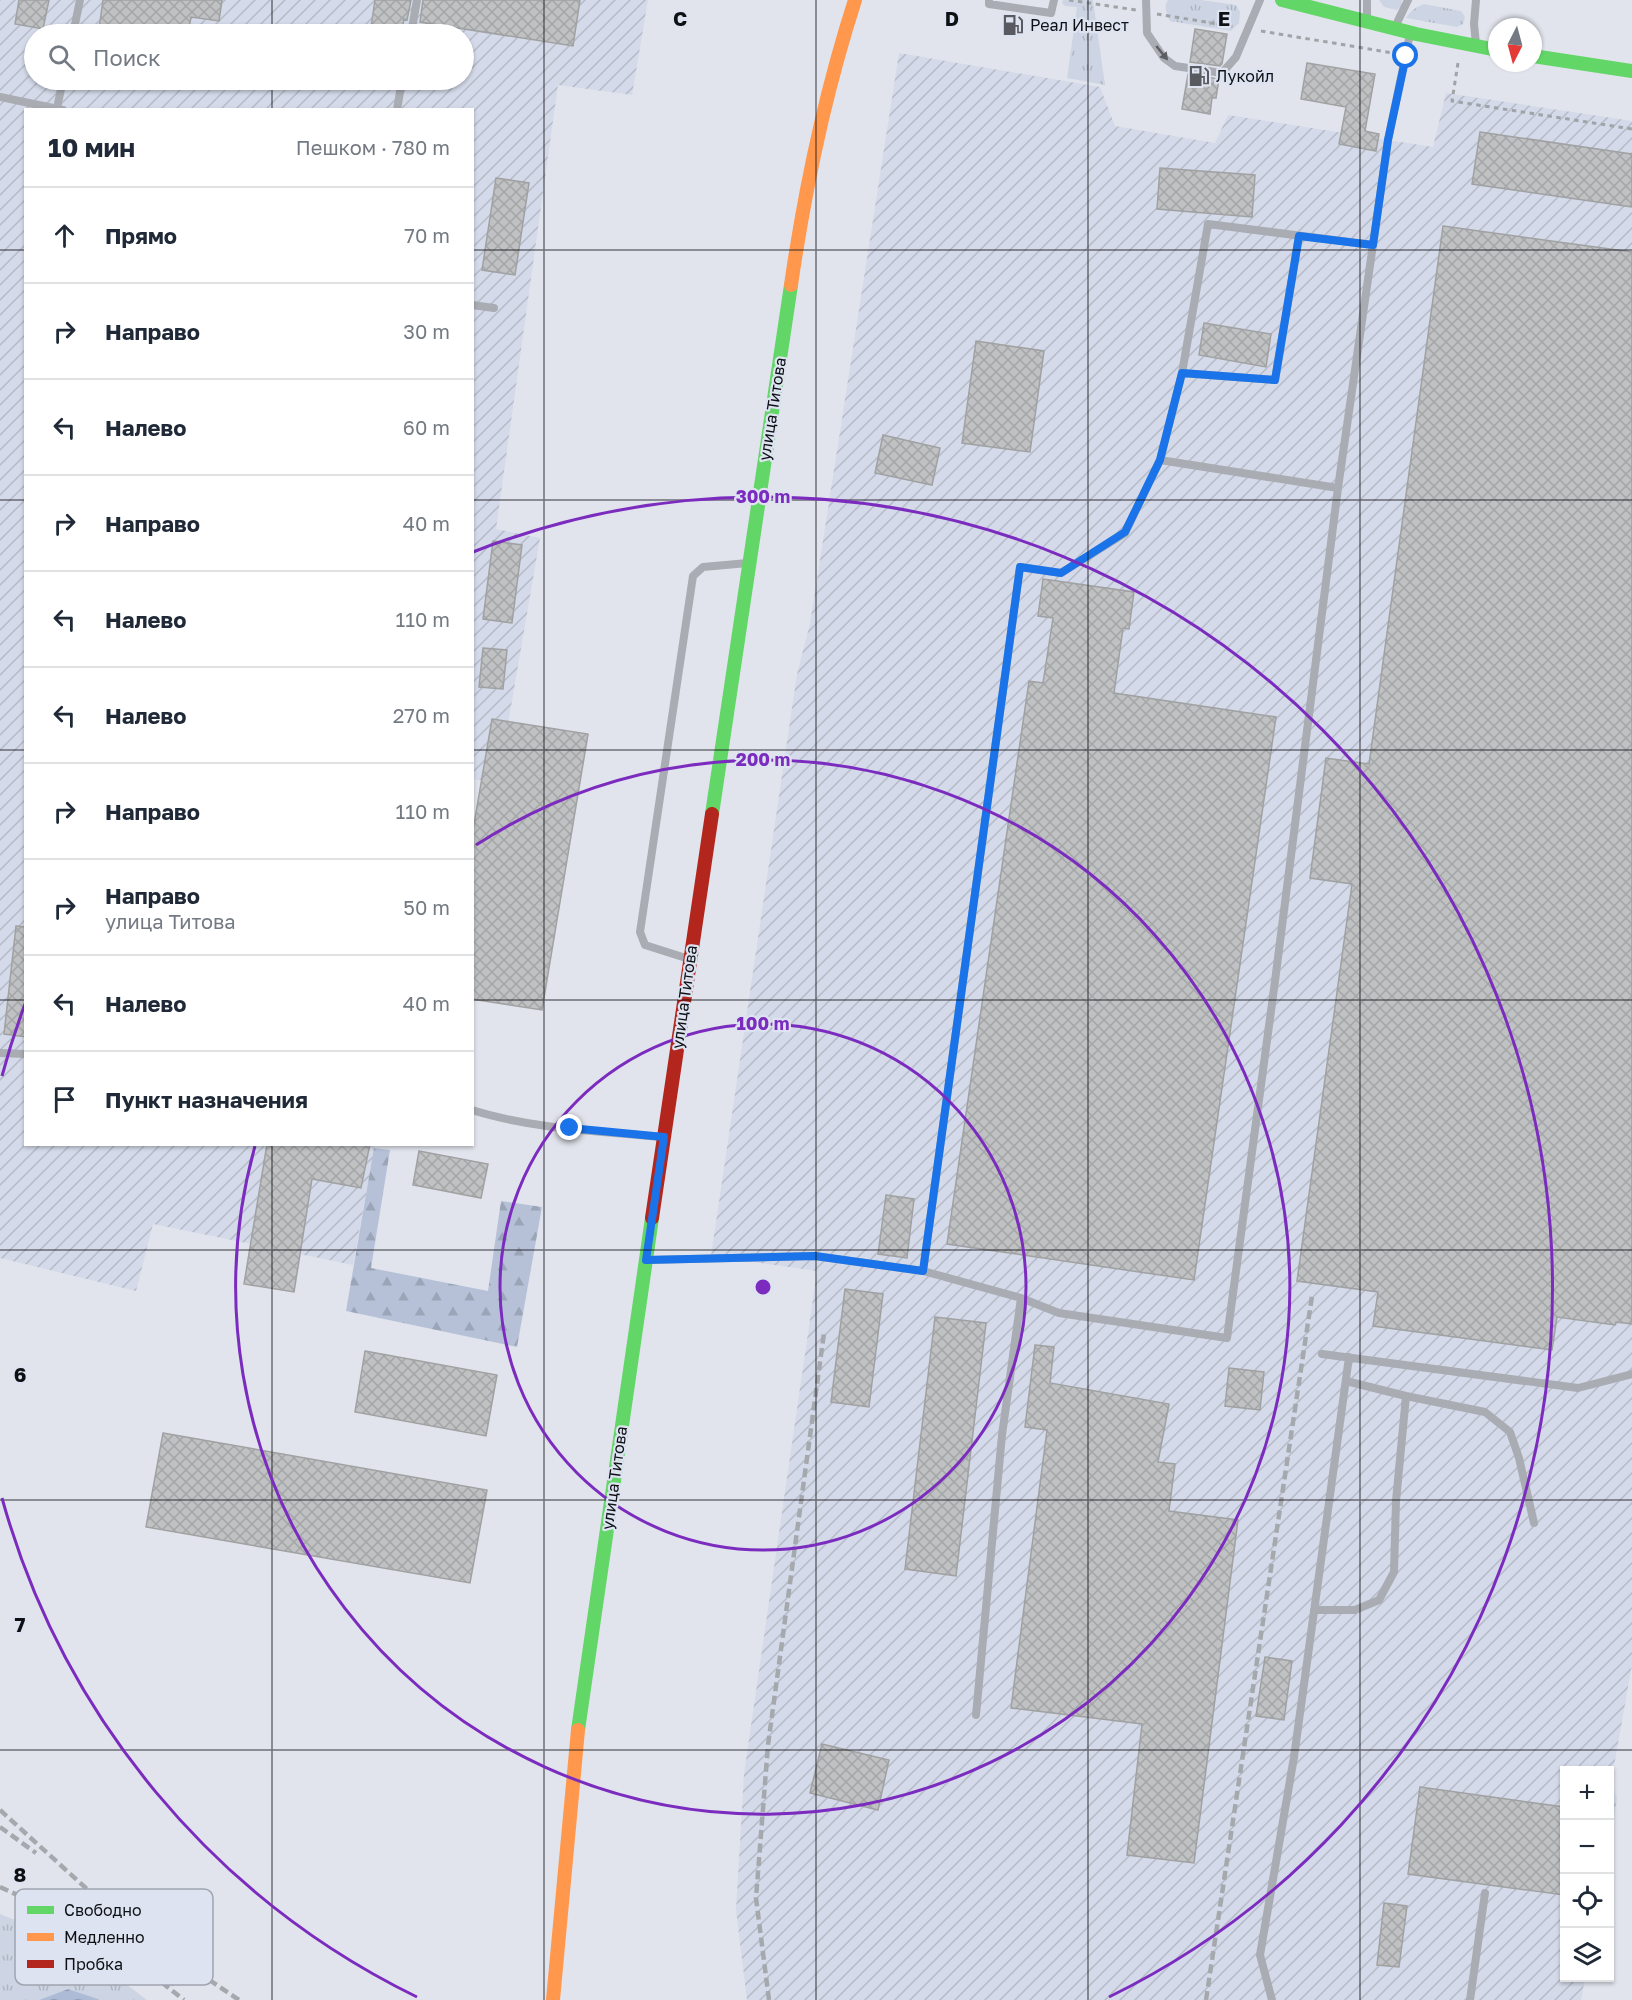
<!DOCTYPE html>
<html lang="ru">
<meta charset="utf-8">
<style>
body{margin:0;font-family:"Golos Text",sans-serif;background:#f2f2f3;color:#1f2937}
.controls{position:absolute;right:18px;bottom:18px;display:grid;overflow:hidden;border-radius:0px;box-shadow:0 2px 4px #0004}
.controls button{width:54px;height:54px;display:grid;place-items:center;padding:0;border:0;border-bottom:2px solid #e0e1e3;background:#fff;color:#1f2937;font:30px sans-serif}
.compass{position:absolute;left:1488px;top:18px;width:54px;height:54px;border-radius:50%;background:#fff;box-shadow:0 2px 4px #0004;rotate:186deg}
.stop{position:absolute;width:18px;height:18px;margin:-14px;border:4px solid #1a73e8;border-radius:50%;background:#fff}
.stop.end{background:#1a73e8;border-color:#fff;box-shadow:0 2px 6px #0008}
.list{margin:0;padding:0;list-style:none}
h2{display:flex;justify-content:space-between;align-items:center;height:78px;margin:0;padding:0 24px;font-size:26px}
h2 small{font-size:20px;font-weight:400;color:#747a83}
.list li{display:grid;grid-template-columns:39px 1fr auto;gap:18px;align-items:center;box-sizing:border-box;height:96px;padding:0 24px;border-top:2px solid #e0e1e3}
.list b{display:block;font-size:22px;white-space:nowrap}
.list p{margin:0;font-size:20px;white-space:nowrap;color:#747a83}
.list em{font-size:20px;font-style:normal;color:#747a83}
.icon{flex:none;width:33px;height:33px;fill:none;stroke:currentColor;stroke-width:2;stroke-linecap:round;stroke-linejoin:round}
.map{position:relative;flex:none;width:1632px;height:2000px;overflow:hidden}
.search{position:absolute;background:#fff;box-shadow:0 2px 4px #0004;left:24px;top:24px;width:450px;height:66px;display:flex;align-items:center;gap:15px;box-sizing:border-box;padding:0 21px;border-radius:33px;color:#747a83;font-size:22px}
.panel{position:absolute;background:#fff;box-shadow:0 2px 4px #0004;left:24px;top:108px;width:450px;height:1038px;border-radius:0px}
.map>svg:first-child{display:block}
.industrial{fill:url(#industrial-furrows);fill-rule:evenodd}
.grass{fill:url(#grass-tufts)}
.forest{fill:url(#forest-firs)}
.water{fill:url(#water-waves)}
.building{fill:url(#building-cross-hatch);stroke:#a0a1a2;stroke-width:1.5}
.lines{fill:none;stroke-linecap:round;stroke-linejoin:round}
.path{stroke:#a0a3a7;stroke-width:3;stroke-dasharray:4.5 4.5;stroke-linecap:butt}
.lane{stroke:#a9acb2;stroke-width:8}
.fast{stroke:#63d668;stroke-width:14}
.slow{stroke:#ff974d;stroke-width:14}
.jam{stroke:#b3261e;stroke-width:14}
.rail{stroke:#a5a8ac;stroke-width:4.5;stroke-dasharray:9 4.5;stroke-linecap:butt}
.oneway{fill:#5c5e63}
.route{stroke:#1a73e8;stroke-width:8}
.grid{fill:none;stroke:#0e1014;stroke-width:1.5;stroke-opacity:0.55}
.ring{fill:none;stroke:#7b2cbf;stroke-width:3}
.labels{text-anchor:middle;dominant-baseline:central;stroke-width:4.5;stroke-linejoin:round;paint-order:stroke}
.poi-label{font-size:16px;fill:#0e1014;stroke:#dde3f0;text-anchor:start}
.street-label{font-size:16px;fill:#0e1014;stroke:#dde3f0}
.key{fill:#dde3f0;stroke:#9fa4ae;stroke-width:1.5}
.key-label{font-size:16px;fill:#0e1014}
.grid-label{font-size:20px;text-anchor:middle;font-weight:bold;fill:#0e1014;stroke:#dde3f0;stroke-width:4.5;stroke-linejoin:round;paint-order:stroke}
.centre{fill:#7b2cbf;stroke:#dde3f0;stroke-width:3}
.ring-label{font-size:18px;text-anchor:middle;font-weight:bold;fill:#7b2cbf;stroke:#dde3f0;stroke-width:4.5;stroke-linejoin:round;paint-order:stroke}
</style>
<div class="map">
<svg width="1632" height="2000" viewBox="0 0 1632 2000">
<defs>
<pattern id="industrial-furrows" width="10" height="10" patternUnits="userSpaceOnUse" patternTransform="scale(1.5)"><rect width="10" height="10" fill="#d4dae9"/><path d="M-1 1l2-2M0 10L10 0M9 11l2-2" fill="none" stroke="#b5bac7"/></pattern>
<pattern id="grass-tufts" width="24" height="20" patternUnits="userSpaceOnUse" patternTransform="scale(1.5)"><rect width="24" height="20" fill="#cdd5e4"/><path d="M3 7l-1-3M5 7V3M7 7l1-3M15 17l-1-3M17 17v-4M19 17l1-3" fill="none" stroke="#afb6c3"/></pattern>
<pattern id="forest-firs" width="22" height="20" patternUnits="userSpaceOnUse" patternTransform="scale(1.5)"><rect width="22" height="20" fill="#b6c1d8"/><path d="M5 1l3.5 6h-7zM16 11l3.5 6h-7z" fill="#9ba5b8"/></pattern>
<pattern id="water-waves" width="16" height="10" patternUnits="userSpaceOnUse" patternTransform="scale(1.5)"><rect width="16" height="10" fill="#aebbd6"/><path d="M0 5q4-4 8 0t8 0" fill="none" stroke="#94a0b7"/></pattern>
<pattern id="building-cross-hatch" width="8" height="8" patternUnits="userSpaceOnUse" patternTransform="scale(1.5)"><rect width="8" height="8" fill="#bfc1c2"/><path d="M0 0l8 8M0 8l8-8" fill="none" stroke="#a3a5a6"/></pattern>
</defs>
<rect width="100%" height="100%" fill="#e1e4ec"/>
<path class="industrial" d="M0 0H648L632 95 558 85 496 529 540 538 498 782 472 779V110H26V1144L375 1145 353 1265 153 1224 136 1291 0 1258ZM34 34H464V80H34Z
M899 53 1100 87 1115 126 1215 143 1228 115 1433 147 1446 93 1632 121V1665L1611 1783 1617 1798 1610 1839V1770H1564V1978H1585L1581 2000H747L736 1910 744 1774 817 1271 711 1256 797 674 810 624Z"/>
<path class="grass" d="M1063 0H1093L1105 85 1067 78 1077 7 1065 6 1062 3Z
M1168 0H1201L1236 5 1240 12 1239 23 1231 31 1170 21C1167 14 1163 7 1168 0Z
M1379 0H1402L1401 6 1397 10 1384 7Z
M1424 4 1461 11 1465 17 1463 24 1457 27 1406 18C1410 11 1416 7 1424 4Z
M0 1914 71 1942 147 2000H99L68 1989 39 2000H0Z"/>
<path class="forest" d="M374 1148 390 1150 371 1268 488 1291 501 1201 542 1207 517 1347 346 1311Z"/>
<path class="water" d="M68 1989 98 1999 99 2000H39Z"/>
<path class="building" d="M19 0H49L43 29 15 24Z
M103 0H222L219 21 191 17 188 34H138L99 29Z
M375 0H411L407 20 404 19 401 34H370Z
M423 0H580L573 46 420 22Z
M1195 29 1227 34 1222 64 1220 66 1190 62Z
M1307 63 1375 74 1365 131 1379 134 1376 151 1339 144 1346 107 1301 99Z
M1188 74 1219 79 1216 98H1212L1210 114 1182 109Z
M1480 132 1632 154V207L1472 184Z
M1160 168 1255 175 1252 217 1157 209Z
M496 178 529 183 515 275 482 270Z
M1443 226 1632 252V1324L1616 1322 1615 1325 1557 1317 1552 1350 1373 1326 1378 1292 1297 1281 1352 884 1310 878 1326 758 1369 764Z
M1204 323 1271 334 1266 367 1199 355Z
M976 341 1044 351 1030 452 962 443Z
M883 435 940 448 932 485 875 473Z
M493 541 522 545 512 623 483 619Z
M1043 579 1134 592 1129 629 1123 628 1114 693 1276 717 1194 1280 947 1244 1029 681 1043 683 1053 618 1038 616Z
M483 648 507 650 503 689 479 687Z
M492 719 588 734 542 1010 472 999V836Z
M16 926 26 927V1037L4 1034Z
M267 1144H370L361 1188 312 1179 294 1292 244 1284Z
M419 1151 488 1164 481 1198 413 1185Z
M886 1195 914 1199 907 1258 878 1254Z
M845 1289 883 1294 869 1407 831 1402Z
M935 1317 986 1323 956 1576 905 1569Z
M1035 1345 1054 1347 1050 1383 1169 1404 1158 1462 1175 1464 1169 1511 1238 1520 1194 1863 1127 1855 1142 1724 1011 1708 1047 1430 1025 1427Z
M365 1351 497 1375 486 1436 355 1412Z
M1229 1368 1264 1372 1260 1410 1225 1406Z
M163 1433 487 1490 470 1583 146 1527Z
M1265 1657 1292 1661 1284 1720 1256 1716Z
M822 1744 889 1760 878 1810 810 1793Z
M1420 1787 1564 1807V1895L1408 1874Z
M1384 1903 1407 1906 1399 1967 1377 1965Z"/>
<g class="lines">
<path class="path" d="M1069 0 1136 10
M1157 14 1236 27
M1261 31 1393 53
M1458 63 1452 101 1632 129"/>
<path class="lane" d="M989 0V4L1051 13 1054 0
M1146 0 1147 33 1164 58 1175 66 1222 73 1236 57 1260 0
M1476 0 1474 24 1476 44
M1367 22V0
M1394 29 1408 0
M73 34 80 0
M411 34 417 0
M0 97 63 110
M57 108 63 80
M397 110 402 80
M472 305 494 308
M1182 373 1275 380 1299 236
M1160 460 1182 373 1208 224 1373 245
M1338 488 1160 460 1125 533 1061 573 1020 567 923 1271 1021 1298 1059 1313 1227 1338 1275 981 1338 488 1388 140 1410 34
M689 959 645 945 640 932 693 576 703 567 748 563
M0 1053 26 1054
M472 1110C532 1129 600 1131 662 1137
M646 1260 815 1256 923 1271
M1322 1354 1578 1388 1632 1374
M1406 1396 1485 1412 1510 1432 1519 1458 1534 1523
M1314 1610H1355L1379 1600 1394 1572 1396 1501 1406 1396 1346 1381
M976 1715 1002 1435 1021 1298
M1272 2000 1260 1955 1294 1757 1349 1357
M1470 2000 1485 1893"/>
<path class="fast" d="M1282 0 1416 34 1497 50
M1533 56 1632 71
M712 814 791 285
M578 1730 652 1218"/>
<path class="slow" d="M791 285C805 188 825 93 855 0
M553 2000 578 1730"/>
<path class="jam" d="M652 1218 712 814"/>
<path class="rail" d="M0 1810 121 1920 239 2000
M0 1827 36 1853
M0 1887 98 1932 184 2000
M131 1931 174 1985
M769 2000 756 1898 768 1745 824 1333
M1206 2000 1312 1296"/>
</g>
<defs><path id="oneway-solid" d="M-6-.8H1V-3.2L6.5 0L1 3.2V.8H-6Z" transform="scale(1.5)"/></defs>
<use class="oneway" href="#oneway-solid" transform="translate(1162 53) rotate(51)"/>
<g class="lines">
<path class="route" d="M570 1128 664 1137 646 1260 815 1256 923 1271 1020 567 1061 573 1125 532 1160 460 1182 373 1275 380 1299 236 1373 245 1388 140 1406 56"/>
</g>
<path class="grid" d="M272 0V34M544 0V2000M816 0V2000M1088 0V2000M1360 0V2000M272 80V110M0 250H26M472 250H1632M0 500H26M472 500H1632M0 750H26M472 750H1632M0 1000H26M472 1000H1632M272 1144V2000M0 1250H1632M0 1500H1632M0 1750H1632"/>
<g class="ring">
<circle cx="763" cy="1287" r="263"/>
<path d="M476 845A527 527 0 1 1 255 1146"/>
<path d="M417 1997A790 790 0 0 1 2 1498M2 1076A790 790 0 0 1 25 1004M473 552A790 790 0 0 1 1109 1997"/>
</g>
<defs>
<symbol id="fuel-bare" viewBox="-9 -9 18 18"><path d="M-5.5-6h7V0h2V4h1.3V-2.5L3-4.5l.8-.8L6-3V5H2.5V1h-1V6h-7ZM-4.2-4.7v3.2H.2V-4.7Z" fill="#585a60" stroke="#dde3f0" stroke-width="2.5" paint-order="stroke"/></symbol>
</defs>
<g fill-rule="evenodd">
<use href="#fuel-bare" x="998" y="10" width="30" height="30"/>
<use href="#fuel-bare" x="1184" y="61" width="30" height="30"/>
</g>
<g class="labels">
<g class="poi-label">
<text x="1030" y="25">Реал Инвест</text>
<text x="1216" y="76">Лукойл</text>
</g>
<g class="street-label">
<text transform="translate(772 409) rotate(-81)">улица Титова</text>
<text transform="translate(684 997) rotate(-82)">улица Титова</text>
<text transform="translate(614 1478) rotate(-82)">улица Титова</text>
</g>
</g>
<rect x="15" y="1889" width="198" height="96" rx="9" class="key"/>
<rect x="27" y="1906" width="27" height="8" fill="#63d668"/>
<rect x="27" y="1933" width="27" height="8" fill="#ff974d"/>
<rect x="27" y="1960" width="27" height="8" fill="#b3261e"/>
<g class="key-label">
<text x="64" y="1916">Свободно</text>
<text x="64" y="1943">Медленно</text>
<text x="64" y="1970">Пробка</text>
</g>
<g class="grid-label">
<text x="680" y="26">C</text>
<text x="952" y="26">D</text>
<text x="1224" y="26">E</text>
<text x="20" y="1382">6</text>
<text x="20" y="1632">7</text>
<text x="20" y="1882">8</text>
</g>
<circle cx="763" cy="1287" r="9" class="centre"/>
<g class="ring-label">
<text x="763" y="503">300 m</text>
<text x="763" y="766">200 m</text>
<text x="763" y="1030">100 m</text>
</g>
</svg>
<div class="controls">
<button>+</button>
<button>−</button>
<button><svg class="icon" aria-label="locate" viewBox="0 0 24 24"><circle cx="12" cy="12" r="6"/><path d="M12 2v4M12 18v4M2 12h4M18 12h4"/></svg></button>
<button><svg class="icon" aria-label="layers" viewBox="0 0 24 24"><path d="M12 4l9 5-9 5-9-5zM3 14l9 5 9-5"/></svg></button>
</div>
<svg class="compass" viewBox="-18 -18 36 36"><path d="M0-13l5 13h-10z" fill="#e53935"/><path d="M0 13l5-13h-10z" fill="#747a83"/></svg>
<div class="stop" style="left:1406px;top:56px"></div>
<div class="stop end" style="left:570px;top:1128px"></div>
<div class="search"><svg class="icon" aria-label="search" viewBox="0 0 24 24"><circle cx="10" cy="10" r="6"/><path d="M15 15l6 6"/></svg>Поиск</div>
<section class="panel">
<h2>10 мин<small>Пешком · 780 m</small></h2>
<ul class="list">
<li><svg class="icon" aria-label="ahead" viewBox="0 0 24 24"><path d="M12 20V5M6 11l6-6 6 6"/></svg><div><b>Прямо</b></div><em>70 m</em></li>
<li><svg class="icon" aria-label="right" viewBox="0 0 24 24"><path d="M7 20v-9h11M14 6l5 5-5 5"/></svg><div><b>Направо</b></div><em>30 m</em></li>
<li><svg class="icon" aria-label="left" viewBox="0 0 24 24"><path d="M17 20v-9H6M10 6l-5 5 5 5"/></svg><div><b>Налево</b></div><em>60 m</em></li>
<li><svg class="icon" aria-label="right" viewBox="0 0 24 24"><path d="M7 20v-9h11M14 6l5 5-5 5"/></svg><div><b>Направо</b></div><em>40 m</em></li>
<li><svg class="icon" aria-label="left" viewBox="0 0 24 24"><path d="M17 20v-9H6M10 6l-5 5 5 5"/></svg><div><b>Налево</b></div><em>110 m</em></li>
<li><svg class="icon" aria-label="left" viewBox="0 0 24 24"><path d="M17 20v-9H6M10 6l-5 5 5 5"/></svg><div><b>Налево</b></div><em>270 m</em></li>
<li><svg class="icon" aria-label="right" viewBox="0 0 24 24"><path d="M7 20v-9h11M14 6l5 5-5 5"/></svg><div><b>Направо</b></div><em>110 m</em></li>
<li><svg class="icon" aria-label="right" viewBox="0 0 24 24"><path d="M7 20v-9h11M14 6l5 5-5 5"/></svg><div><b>Направо</b><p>улица Титова</p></div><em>50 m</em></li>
<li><svg class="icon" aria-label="left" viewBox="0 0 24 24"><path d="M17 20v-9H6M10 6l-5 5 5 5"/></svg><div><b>Налево</b></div><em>40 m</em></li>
<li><svg class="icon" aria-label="arrive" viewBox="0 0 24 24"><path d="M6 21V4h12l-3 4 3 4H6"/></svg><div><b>Пункт назначения</b></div></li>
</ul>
</section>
</div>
